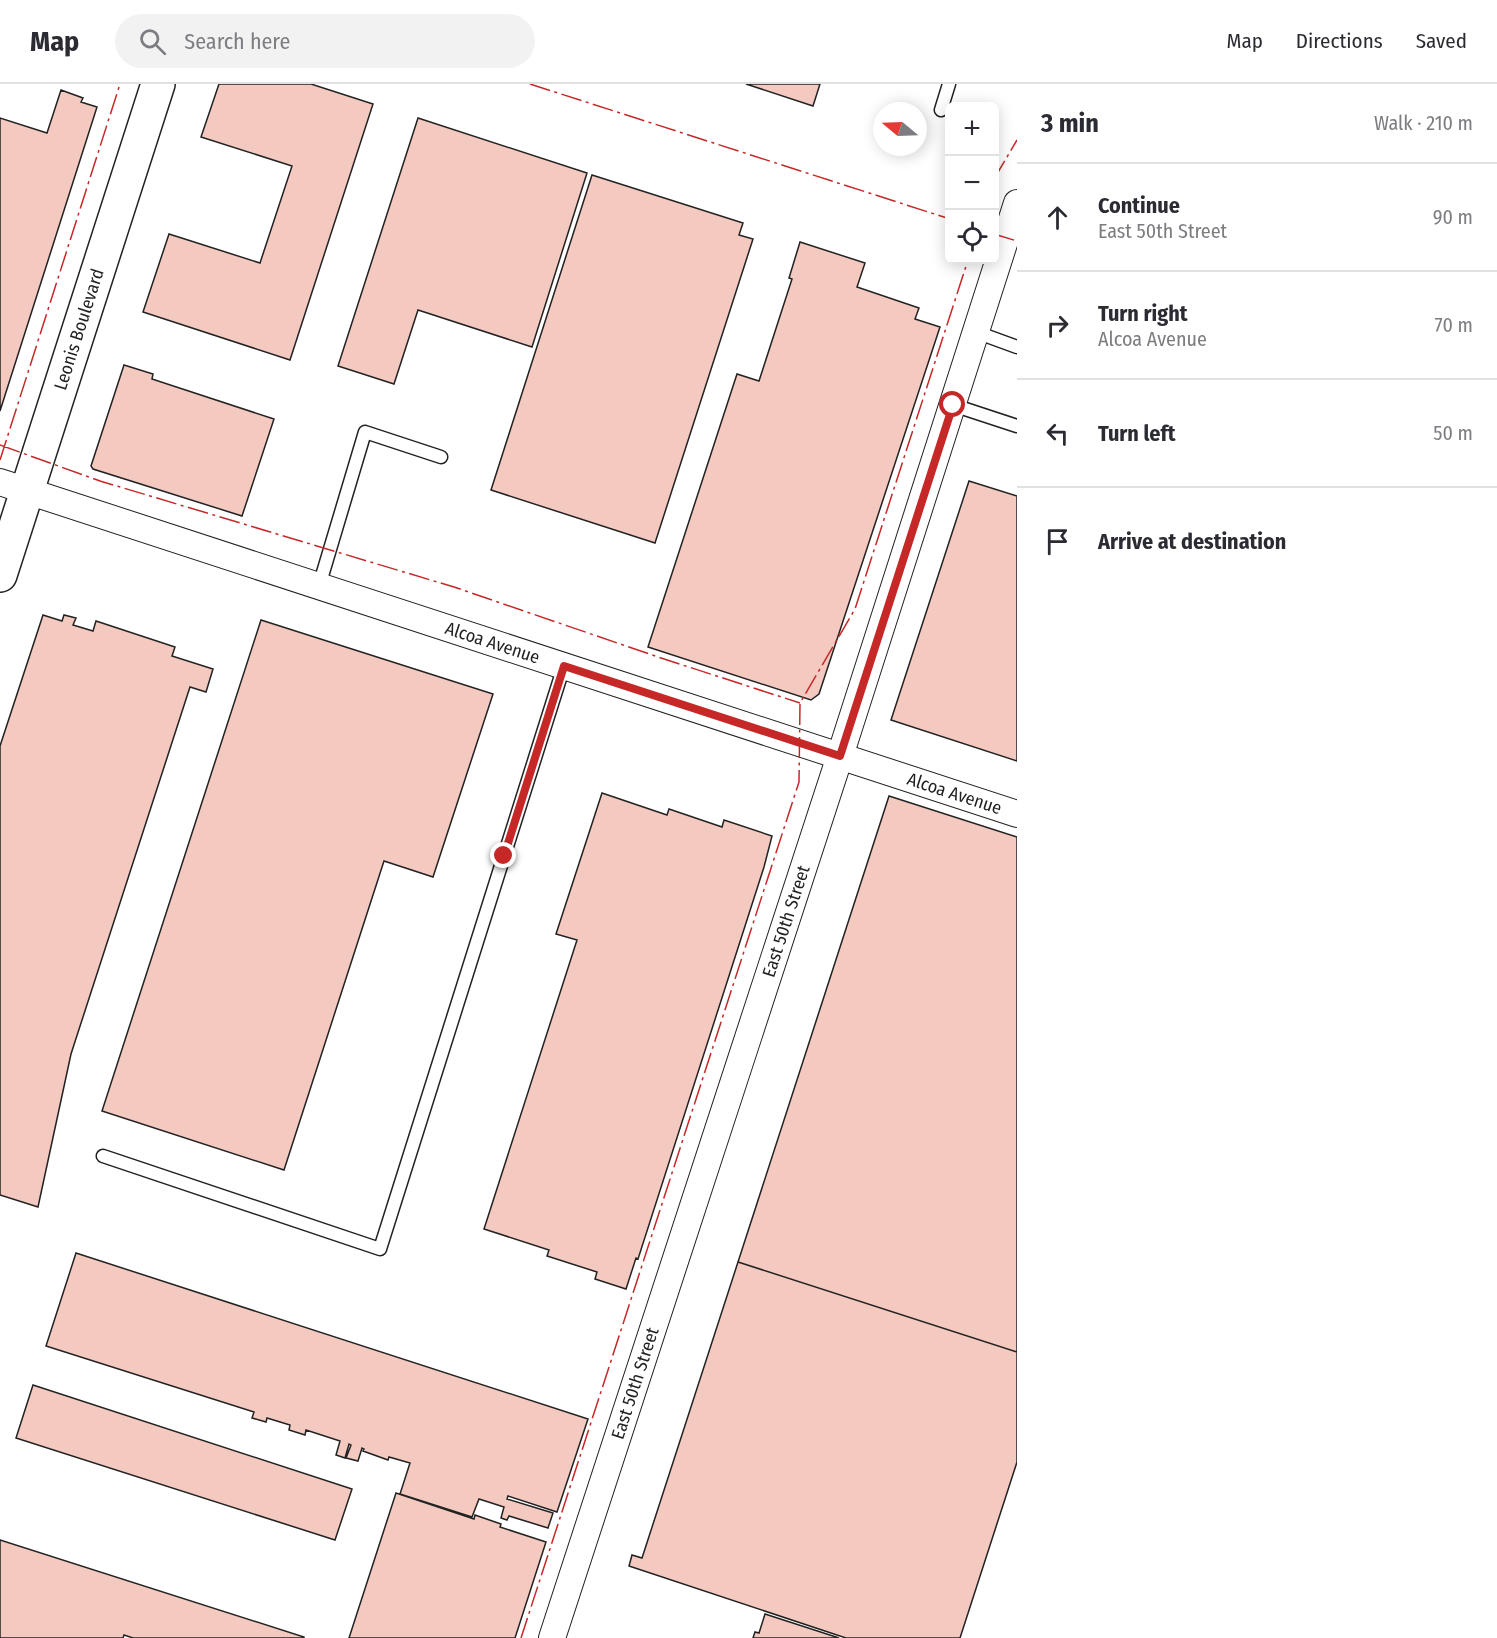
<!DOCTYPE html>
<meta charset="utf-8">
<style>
body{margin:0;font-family:"Fira Sans Condensed",sans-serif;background:#f2f2f3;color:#2b2b33}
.controls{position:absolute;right:18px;top:18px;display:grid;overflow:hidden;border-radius:9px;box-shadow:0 3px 15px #0003}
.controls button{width:54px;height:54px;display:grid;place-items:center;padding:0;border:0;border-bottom:2px solid #e1e1e2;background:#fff;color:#2b2b33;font:30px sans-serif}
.compass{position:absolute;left:873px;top:18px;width:54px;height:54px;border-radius:50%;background:#fff;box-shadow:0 3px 15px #0003;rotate:289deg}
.stop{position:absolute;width:18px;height:18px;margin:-14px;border:4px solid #c62828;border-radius:50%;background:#fff}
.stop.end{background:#c62828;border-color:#fff;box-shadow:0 2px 6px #0008}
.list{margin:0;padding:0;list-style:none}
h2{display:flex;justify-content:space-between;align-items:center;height:78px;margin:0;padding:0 24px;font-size:26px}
h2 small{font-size:20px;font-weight:400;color:#7c7c81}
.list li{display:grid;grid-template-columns:39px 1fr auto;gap:18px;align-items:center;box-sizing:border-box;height:108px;padding:0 24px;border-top:2px solid #e1e1e2}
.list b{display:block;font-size:22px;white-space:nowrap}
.list p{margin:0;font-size:20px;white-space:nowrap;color:#7c7c81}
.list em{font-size:20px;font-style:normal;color:#7c7c81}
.icon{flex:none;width:33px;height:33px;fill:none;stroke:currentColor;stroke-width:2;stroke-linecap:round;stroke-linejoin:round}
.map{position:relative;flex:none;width:1017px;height:1554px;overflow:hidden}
header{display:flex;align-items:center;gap:36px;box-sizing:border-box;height:84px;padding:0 30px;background:#fff;border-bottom:2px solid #e1e1e2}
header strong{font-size:28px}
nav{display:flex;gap:33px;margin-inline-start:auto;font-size:21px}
.search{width:420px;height:54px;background:#f2f2f3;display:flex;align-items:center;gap:15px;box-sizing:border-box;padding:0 21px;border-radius:33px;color:#7c7c81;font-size:22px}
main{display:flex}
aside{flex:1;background:#fff}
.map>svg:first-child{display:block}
.building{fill:#f3c9c0;stroke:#222;stroke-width:1.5}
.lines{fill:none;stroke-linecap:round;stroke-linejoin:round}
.service-casing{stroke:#222;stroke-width:15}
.minor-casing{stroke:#222;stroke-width:28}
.secondary-casing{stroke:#222;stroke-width:36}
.service{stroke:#fff;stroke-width:12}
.minor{stroke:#fff;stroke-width:26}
.secondary{stroke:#fff;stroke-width:33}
.power{stroke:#c62828;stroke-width:1.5;stroke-dasharray:21 4.5 3 4.5;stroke-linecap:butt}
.route{stroke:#c62828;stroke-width:8}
.labels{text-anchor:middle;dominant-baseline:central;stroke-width:4.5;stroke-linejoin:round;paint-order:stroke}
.street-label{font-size:18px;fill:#222;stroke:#fff}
</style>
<header>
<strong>Map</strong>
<div class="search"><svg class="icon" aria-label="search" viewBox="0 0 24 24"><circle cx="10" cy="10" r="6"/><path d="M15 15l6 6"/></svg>Search here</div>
<nav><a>Map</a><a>Directions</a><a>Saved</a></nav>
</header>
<main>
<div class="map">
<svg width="1017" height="1554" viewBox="0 0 1017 1554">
<rect width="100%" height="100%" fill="#fff"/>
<path class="building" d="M219 0H311L373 20 290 276 143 228 169 150 260 179 292 82 201 53Z
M746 0H820L813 22Z
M61 6 83 14 81 18 97 23 0 327V34L47 49Z
M418 34 587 89 532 263 418 226 394 300 338 282Z
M592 91 743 139 739 151 753 155 655 459 491 406Z
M800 158 865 179 857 203 919 224 915 235 940 243 819 610 811 616 648 563 737 290 759 297 792 195 789 194Z
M124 281 153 290 152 295 274 335 242 432 93 385 91 382Z
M969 397 1017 412V677L891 636Z
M43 531 62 537 64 531 76 534 73 541 93 547 96 537 175 563 172 572 213 585 206 608 190 603 71 970 38 1123 0 1111V662Z
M261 536 493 610 433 793 384 777 284 1086 102 1027Z
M602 709 667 731 669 725 722 743 724 736 772 752 764 783 638 1175 636 1174 626 1205 595 1195 597 1188 547 1172 549 1166 484 1145 577 856 556 850Z
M889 712 1017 753V1268L738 1178Z
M76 1169 588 1335 557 1428 508 1412 507 1415 553 1429 548 1444 509 1432 507 1436 501 1434 504 1423 479 1415 472 1433 400 1410 410 1379 389 1373 388 1376 363 1367 364 1365 362 1364 358 1377 346 1374 351 1361 349 1360 345 1374 336 1371 340 1357 306 1346 305 1351 289 1346 290 1341 267 1334 266 1338 252 1334 254 1328 46 1262Z
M738 1178 1017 1268V1378L960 1554H846L629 1482 632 1471 642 1474Z
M33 1301 352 1405 335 1456 16 1354Z
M396 1409 474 1435 475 1431 501 1440 500 1443 546 1458 515 1554H349Z
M0 1456 304 1553V1554H133L124 1551 123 1554H0Z
M765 1530 839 1554H753L755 1548 759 1549Z"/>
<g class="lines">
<defs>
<path id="service" d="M941 26 949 0
M976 248 1017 263
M953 321 1017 342
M319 502 365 348 441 373
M103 1072 380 1165 564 582"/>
<g id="minor">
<path id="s1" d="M0 398 1017 730"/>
<path id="s2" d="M552 1554 840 672 1017 119"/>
</g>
<g id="secondary">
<path id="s3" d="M0 491 158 0"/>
</g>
</defs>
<use href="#service" class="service-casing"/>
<use href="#minor" class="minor-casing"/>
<use href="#secondary" class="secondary-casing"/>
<use href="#service" class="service"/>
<use href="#minor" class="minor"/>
<use href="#secondary" class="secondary"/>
<path class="power" d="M530 0 950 135
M994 95 1017 56
M994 150 1017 157
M0 361 100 397 454 503 661 574 800 619
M0 376 120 0
M521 1554 799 698 800 619 855 525 968 176"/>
</g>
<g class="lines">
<path class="route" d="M504 772 564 582 840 672 953 321"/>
</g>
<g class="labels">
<g class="street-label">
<text stroke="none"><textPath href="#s3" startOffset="258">Leonis Boulevard</textPath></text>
<text stroke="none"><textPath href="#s1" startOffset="518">Alcoa Avenue</textPath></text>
<text stroke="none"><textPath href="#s1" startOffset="1004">Alcoa Avenue</textPath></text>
<text stroke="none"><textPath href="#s2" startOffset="754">East 50th Street</textPath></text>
<text stroke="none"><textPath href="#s2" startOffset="268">East 50th Street</textPath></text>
</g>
</g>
</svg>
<div class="controls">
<button>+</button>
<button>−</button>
<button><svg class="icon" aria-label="locate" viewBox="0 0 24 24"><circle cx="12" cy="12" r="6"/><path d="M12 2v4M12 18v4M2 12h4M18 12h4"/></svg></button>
</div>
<svg class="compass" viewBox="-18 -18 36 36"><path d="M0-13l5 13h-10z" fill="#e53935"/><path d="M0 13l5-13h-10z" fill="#7c7c81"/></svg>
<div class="stop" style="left:953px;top:321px"></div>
<div class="stop end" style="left:504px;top:772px"></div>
</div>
<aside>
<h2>3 min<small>Walk · 210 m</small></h2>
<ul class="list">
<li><svg class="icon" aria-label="ahead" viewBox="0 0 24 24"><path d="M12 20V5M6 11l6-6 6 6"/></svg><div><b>Continue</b><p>East 50th Street</p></div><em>90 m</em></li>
<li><svg class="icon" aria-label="right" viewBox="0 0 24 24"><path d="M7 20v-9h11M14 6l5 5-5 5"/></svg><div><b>Turn right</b><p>Alcoa Avenue</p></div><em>70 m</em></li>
<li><svg class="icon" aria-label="left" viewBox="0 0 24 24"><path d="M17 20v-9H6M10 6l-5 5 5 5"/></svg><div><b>Turn left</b></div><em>50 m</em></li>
<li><svg class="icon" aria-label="arrive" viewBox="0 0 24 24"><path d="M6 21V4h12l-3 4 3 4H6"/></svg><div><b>Arrive at destination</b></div></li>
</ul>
</aside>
</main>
